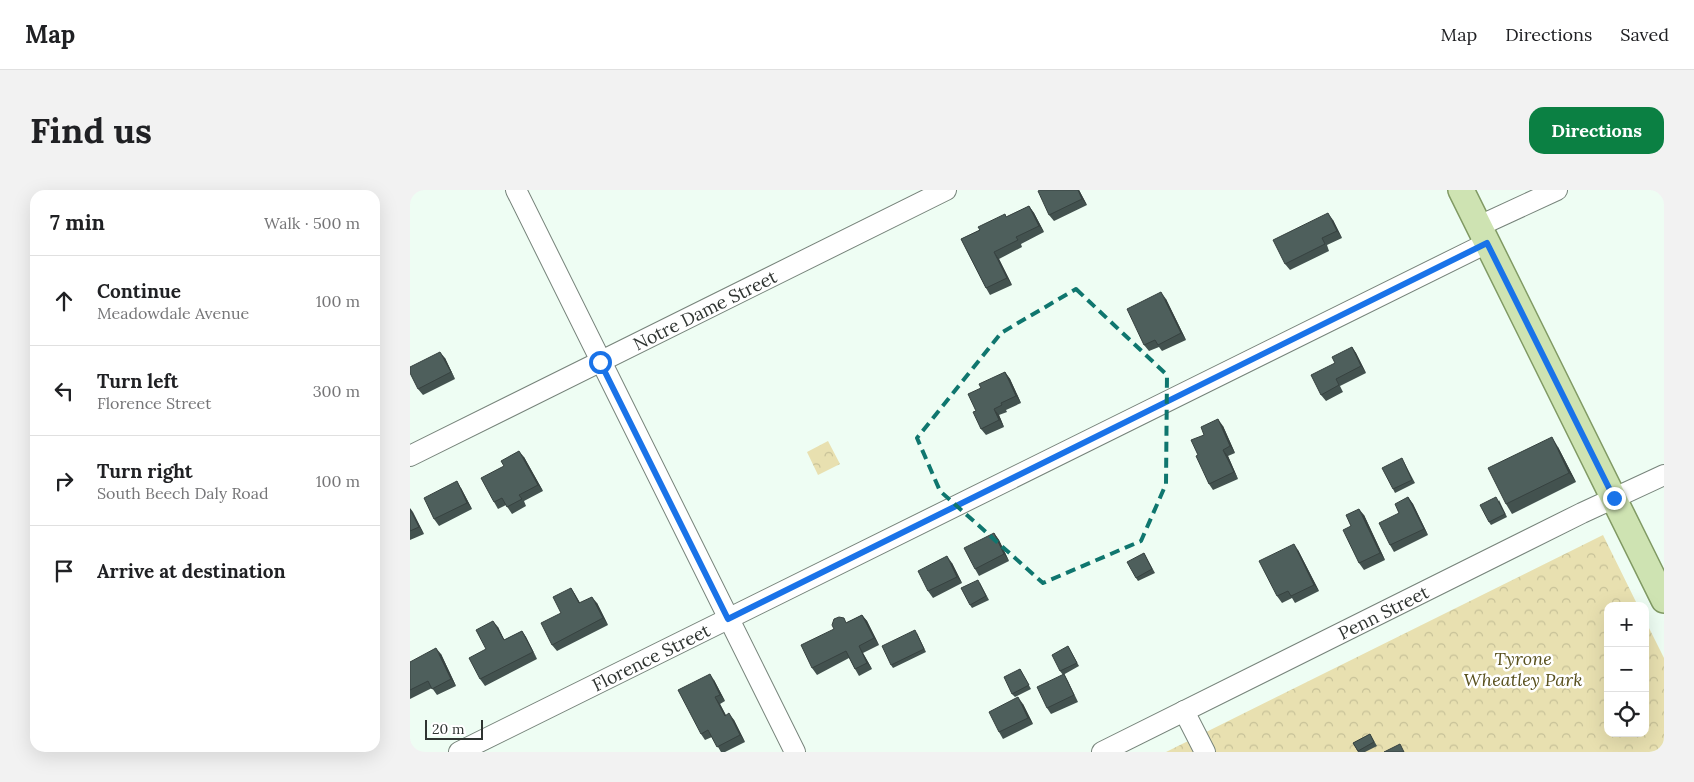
<!DOCTYPE html>
<meta charset="utf-8">
<style>
body{margin:0;font-family:Lora,serif;background:#f2f2f2;color:#202124}
.controls{position:absolute;right:15px;bottom:15px;display:grid;overflow:hidden;border-radius:10px;box-shadow:0 5px 20px #0002}
.controls button{width:45px;height:45px;display:grid;place-items:center;padding:0;border:0;border-bottom:1px solid #e0e0e0;background:#fff;color:#202124;font:25px sans-serif}
.scale{position:absolute;left:15px;bottom:12px;width:58px;box-sizing:border-box;padding-left:5px;border:2px solid #2f3431;border-top:0;font-size:14px;line-height:18px;white-space:nowrap;color:#2f3431;-webkit-text-stroke:4px #fff;paint-order:stroke}
.stop{position:absolute;width:15px;height:15px;margin:-11px;border:4px solid #1a73e8;border-radius:50%;background:#fff}
.stop.end{background:#1a73e8;border-color:#fff;box-shadow:0 1px 5px #0008}
.list{margin:0;padding:0;list-style:none}
h2{display:flex;justify-content:space-between;align-items:center;height:65px;margin:0;padding:0 20px;font-size:21px}
h2 small{font-size:16px;font-weight:400;color:#757577}
.list li{display:grid;grid-template-columns:32px 1fr auto;gap:15px;align-items:center;box-sizing:border-box;height:90px;padding:0 20px;border-top:1px solid #e0e0e0}
.list b{display:block;font-size:19px;white-space:nowrap}
.list p{margin:0;font-size:16px;white-space:nowrap;color:#757577}
.list em{font-size:16px;font-style:normal;color:#757577}
.icon{flex:none;width:28px;height:28px;fill:none;stroke:currentColor;stroke-width:2;stroke-linecap:round;stroke-linejoin:round}
.map{position:relative;flex:none;width:1254px;height:562px;overflow:hidden;border-radius:15px}
header{display:flex;align-items:center;gap:30px;box-sizing:border-box;height:70px;padding:0 25px;background:#fff;border-bottom:1px solid #e0e0e0}
header strong{font-size:24px}
nav{display:flex;gap:28px;margin-inline-start:auto;font-size:18px}
.intro{display:flex;align-items:center;justify-content:space-between;box-sizing:border-box;height:120px;padding:0 30px}
h1{margin:0;font-size:35px}
.button{padding:12px 22px;border-radius:15px;background:#0b8043;color:#fff;font-size:18px;font-weight:700}
main{display:flex;gap:30px;padding:0 30px}
aside{flex:1;background:#fff;border-radius:15px;box-shadow:0 5px 20px #0002}
.map>svg:first-child{display:block}
.park{fill:url(#park-crowns)}
.lines{fill:none;stroke-linecap:round;stroke-linejoin:round}
.minor-casing{stroke:#77847b;stroke-width:22}
.major-casing{stroke:#819a64;stroke-width:28}
.minor{stroke:#fff;stroke-width:20}
.major{stroke:#cee3b2;stroke-width:25}
.wall{fill:#43524f}
.shaded-wall{fill:#374240}
.building{fill:#4e5f5c;stroke:#374240}
.route{stroke:#1a73e8;stroke-width:6}
.marked{fill:none;stroke:#0f766e;stroke-width:4;stroke-dasharray:10 6;stroke-linejoin:round}
.labels{text-anchor:middle;dominant-baseline:central;stroke-width:5;stroke-linejoin:round;paint-order:stroke}
.street-label{font-size:18px;fill:#2f3431;stroke:#fff}
.park-label{font-size:18px;font-style:italic;fill:#59511e;stroke:#fff}
</style>
<header>
<strong>Map</strong>
<nav><a>Map</a><a>Directions</a><a>Saved</a></nav>
</header>
<div class="intro"><h1>Find us</h1><a class="button">Directions</a></div>
<main>
<aside>
<h2>7 min<small>Walk · 500 m</small></h2>
<ul class="list">
<li><svg class="icon" aria-label="ahead" viewBox="0 0 24 24"><path d="M12 20V5M6 11l6-6 6 6"/></svg><div><b>Continue</b><p>Meadowdale Avenue</p></div><em>100 m</em></li>
<li><svg class="icon" aria-label="left" viewBox="0 0 24 24"><path d="M17 20v-9H6M10 6l-5 5 5 5"/></svg><div><b>Turn left</b><p>Florence Street</p></div><em>300 m</em></li>
<li><svg class="icon" aria-label="right" viewBox="0 0 24 24"><path d="M7 20v-9h11M14 6l5 5-5 5"/></svg><div><b>Turn right</b><p>South Beech Daly Road</p></div><em>100 m</em></li>
<li><svg class="icon" aria-label="arrive" viewBox="0 0 24 24"><path d="M6 21V4h12l-3 4 3 4H6"/></svg><div><b>Arrive at destination</b></div></li>
</ul>
</aside>
<div class="map">
<svg width="1254" height="562" viewBox="0 0 1254 562">
<defs>
<pattern id="park-crowns" width="20" height="18" patternUnits="userSpaceOnUse" patternTransform="scale(1.25)"><rect width="20" height="18" fill="#e8e0b0"/><path d="M2 6a3 3 0 1 1 6 0M12 15a3 3 0 1 1 6 0" fill="none" stroke="#c7c198"/></pattern>
</defs>
<rect width="100%" height="100%" fill="#eefdf3"/>
<path class="park" d="M418 251 430 274 408 285 397 262Z
M1193 345 1228 416H1198V543H1235V430L1254 468V562H756Z"/>
<g class="lines">
<defs>
<g id="minor">
<path d="M106 0 385 562"/>
<path d="M1069 36 1147 0"/>
<path id="s1" d="M0 266 536 0"/>
<path d="M774 521 795 562"/>
<path id="s2" d="M49 562 1077 53"/>
<path id="s3" d="M692 562 1172 323 1254 285"/>
</g>
<path id="major" d="M1051 0 1254 410"/>
</defs>
<use href="#minor" class="minor-casing"/>
<use href="#major" class="major-casing"/>
<use href="#minor" class="minor"/>
<use href="#major" class="major"/>
</g>
<path class="wall" d="M669 0 677 15 644 31 639 25Z
M619 16 624 23 634 42 611 54 612 57 589 69 602 95 580 105 576 98 551 49Z
M923 30 932 48 917 55 919 61 880 80 875 74Z
M756 109 776 150 752 161 749 157 739 161 734 155Z
M942 157 946 163 956 183 930 196 933 202 916 211 911 205 925 173Z
M35 168 45 189 13 205 8 199Z
M595 182 600 189 611 213 596 220 597 222 589 225 594 237 576 245 571 239 566 221 571 198Z
M813 236 825 263 818 266 828 289 803 300 799 294 788 265Z
M1148 257 1166 292 1102 324 1096 314Z
M114 267 133 301 114 311 116 316 102 324 96 315 88 319 84 312Z
M994 272 1005 293 985 303 983 299Z
M51 298 62 319 29 336 24 329Z
M998 307 1003 314 1018 345 984 362 980 355 989 323Z
M1089 310 1097 327 1081 335 1079 332Z
M0 318 14 344 0 350Z
M954 325 975 370 954 380 949 373 941 336Z
M584 343 589 350 599 371 569 386 565 379Z
M888 360 909 401 885 413 882 408 872 413 867 406Z
M734 363 745 383 728 391 726 388Z
M542 373 552 393 523 408 518 401Z
M570 393 579 410 562 418 560 415Z
M161 398 170 413H187L198 435 147 461 142 455 151 423Z
M452 425 457 431 469 455 453 463 462 479 449 486 445 479 439 468 407 485 402 478 437 432Z
M88 437 94 450 112 441 116 447 127 469 75 496 70 489 76 459Z
M507 443 516 462 483 478 481 475Z
M658 456 669 476 653 485 650 481Z
M31 464 46 496 27 505 22 498 0 509V472Z
M610 479 621 499 605 507 602 504Z
M654 484 658 491 668 512 641 524 637 518Z
M304 490 315 511 310 514 316 525 324 530 335 552 315 562H311L302 547 295 550 291 544Z
M613 514 623 534 593 549 589 542Z
M960 544 967 556 955 562H948L943 553Z"/>
<path class="shaded-wall" d="M668 0H669L677 15 672 9Z
M619 16 624 23 634 42 629 36Z
M918 23 923 30 932 48 927 41Z
M584 62 589 69 602 95 597 88Z
M751 102 756 109 776 150 771 143Z
M942 157 946 163 956 183 951 176Z
M30 162 35 168 45 189 41 182Z
M595 182 600 189 611 213 606 206Z
M584 219 589 225 594 237 589 230Z
M808 229 813 236 825 263 820 256Z
M1142 247 1148 257 1166 292 1159 283Z
M813 260 818 266 828 289 824 282Z
M109 261 114 267 133 301 128 295Z
M47 291 51 298 62 319 57 313Z
M998 307 1003 314 1018 345 1014 339Z
M0 318 3 322 14 344 9 337Z
M949 319 954 325 975 370 970 363Z
M584 343 589 350 599 371 594 364Z
M884 354 888 360 909 401 904 395Z
M537 366 542 373 552 393 547 387Z
M161 398 165 404 174 420 169 413Z
M182 407 187 413 198 435 193 428Z
M452 425 457 431 469 455 464 448Z
M83 431 88 437 98 457 94 450Z
M112 441 116 447 127 469 123 462Z
M449 456 453 463 462 479 457 473Z
M26 458 31 464 46 496 41 489Z
M300 484 304 490 315 511 310 505Z
M305 507 310 514 319 532 315 526Z
M608 507 613 514 623 534 618 528Z
M319 523 324 530 335 552 330 545Z"/>
<path class="building" d="M630 0H668L672 9 639 25 628 1Z
M619 16 629 36 606 47 608 50 584 62 597 88 576 98 551 49 570 40 568 37 595 24 596 27Z
M918 23 927 41 912 48 915 54 875 74 863 50Z
M751 102 771 143 748 155 745 150 734 155 717 119Z
M942 157 951 176 926 189 929 195 911 205 901 185 925 173 922 167Z
M30 162 41 182 8 199 0 183V177Z
M595 182 606 206 591 213 592 215 584 219 589 230 571 239 563 222 566 221 558 204 571 198 569 194Z
M808 229 820 256 813 260 824 282 799 294 786 266 788 265 781 250 794 245 791 237Z
M1142 247 1159 283 1096 314 1078 278Z
M109 261 128 295 109 305 112 309 97 317 92 308 84 312 71 288 94 276 91 271Z
M992 268 1002 290 983 299 972 278Z
M47 291 57 313 24 329 14 308Z
M998 307 1014 339 980 355 969 333 989 323 985 314Z
M1086 307 1095 324 1079 332 1070 315Z
M0 319 9 337 0 341Z
M949 319 970 363 949 373 933 340 941 336 936 325Z
M584 343 594 364 565 379 554 358Z
M884 354 904 395 881 406 878 401 867 406 849 371Z
M734 363 742 379 726 388 717 372Z
M537 366 547 387 518 401 508 381Z
M568 390 576 406 560 415 551 398Z
M161 398 169 413 182 407 193 428 142 455 131 433 151 423 143 407Z
M452 425 464 448 449 456 457 473 445 479 436 461 402 478 391 455 424 439 422 435 424 429 429 427 434 428 436 433Z
M83 431 94 450 112 441 123 462 70 489 59 468 76 459 66 440Z
M505 440 514 459 481 475 472 456Z
M658 456 667 473 650 481 642 465Z
M26 458 41 489 22 499 18 491 0 500V472Z
M610 479 619 495 602 504 594 487Z
M300 484 310 505 305 507 315 526 319 523 330 545 307 557 298 540 291 544 268 500Z
M654 484 664 505 637 518 627 497Z
M608 507 618 528 589 542 579 522Z
M960 544 964 552 948 561 943 553Z
M990 554 994 562H974Z"/>
<g class="lines">
<path class="route" d="M190 172 318 429 1077 53 1204 308"/>
</g>
<path class="marked" d="M666 99 757 185 756 294 731 351 633 393 530 301 507 248 591 143Z"/>
<g class="labels">
<g class="street-label">
<text stroke="none"><textPath href="#s1" startOffset="329">Notre Dame Street</textPath></text>
<text stroke="none"><textPath href="#s3" startOffset="314">Penn Street</textPath></text>
<text stroke="none"><textPath href="#s2" startOffset="214">Florence Street</textPath></text>
</g>
<g class="park-label">
<text x="1113" y="468">Tyrone<tspan x="1113" dy="21">Wheatley Park</tspan></text>
</g>
</g>
</svg>
<div class="controls">
<button>+</button>
<button>−</button>
<button><svg class="icon" aria-label="locate" viewBox="0 0 24 24"><circle cx="12" cy="12" r="6"/><path d="M12 2v4M12 18v4M2 12h4M18 12h4"/></svg></button>
</div>
<div class="scale">20 m</div>
<div class="stop" style="left:190px;top:172px"></div>
<div class="stop end" style="left:1204px;top:308px"></div>
</div>
</main>
